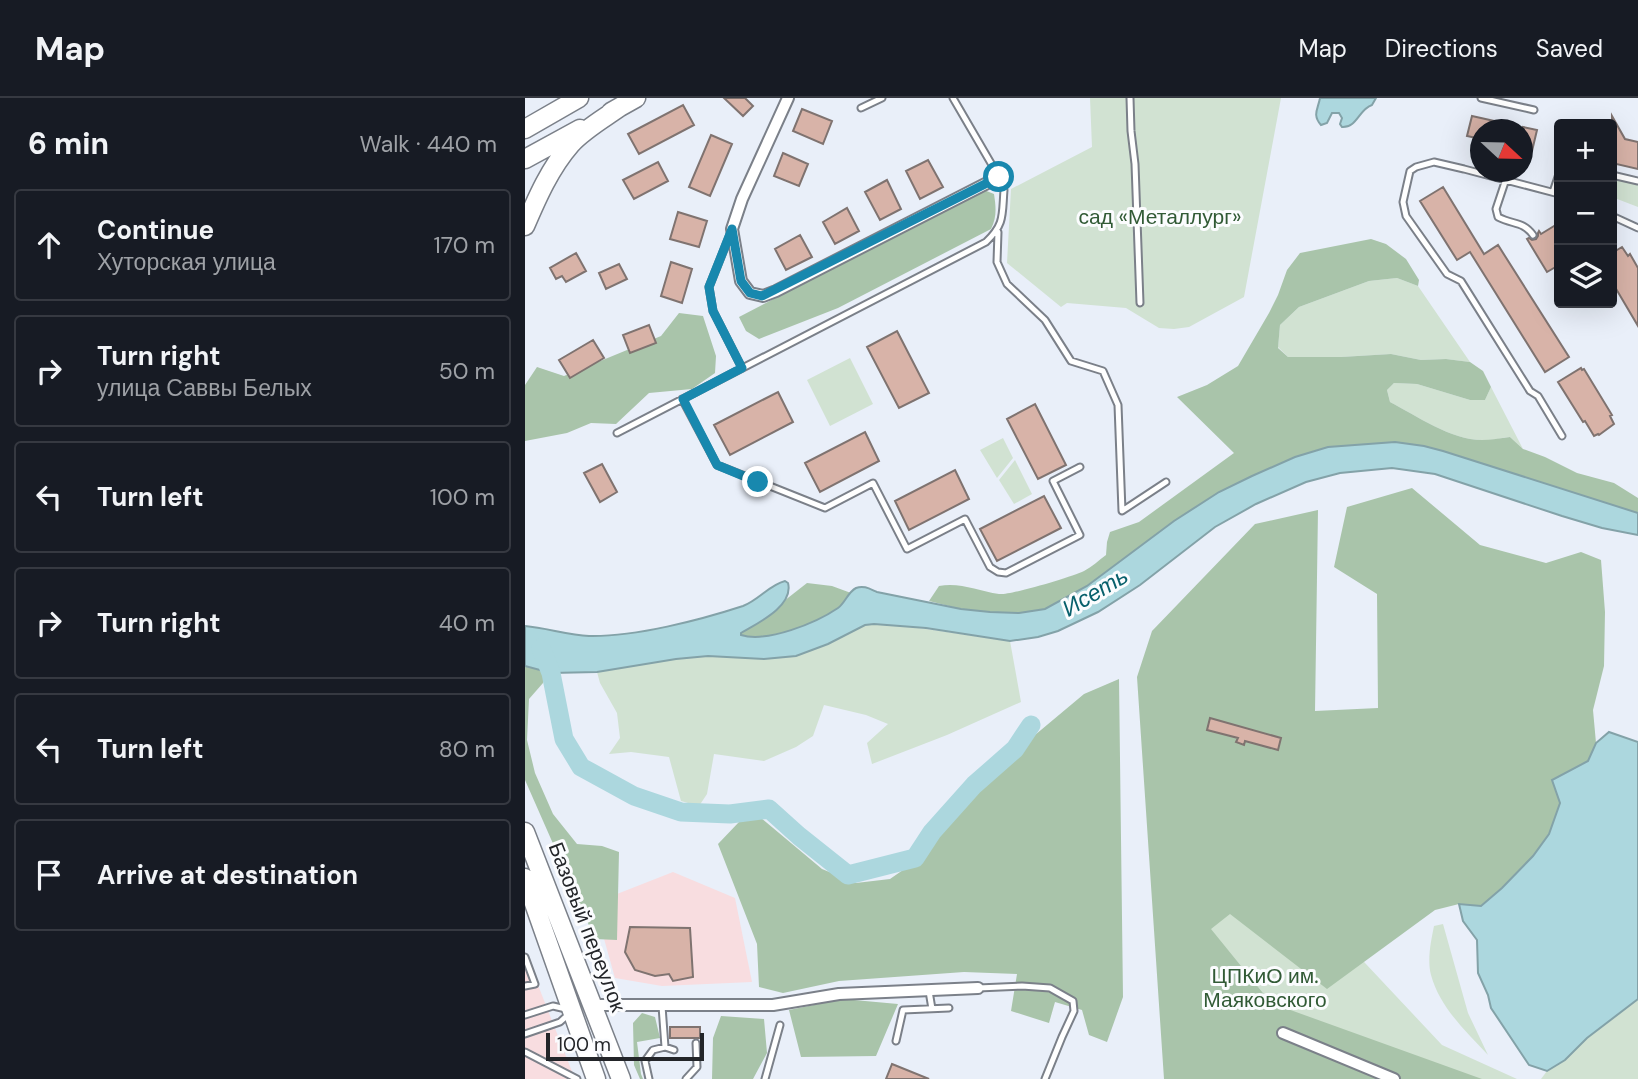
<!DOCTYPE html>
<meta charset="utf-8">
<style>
body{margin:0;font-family:"DM Sans",sans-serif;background:#242831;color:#f1f3f6}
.controls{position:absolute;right:21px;top:21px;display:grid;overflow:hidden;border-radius:7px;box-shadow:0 7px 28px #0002}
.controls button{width:63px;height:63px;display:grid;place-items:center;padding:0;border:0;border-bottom:2px solid #363941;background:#171b24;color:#f1f3f6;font:35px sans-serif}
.compass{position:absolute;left:945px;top:21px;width:63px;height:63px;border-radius:50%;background:#171b24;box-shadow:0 7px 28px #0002;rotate:112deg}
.scale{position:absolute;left:21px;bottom:18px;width:158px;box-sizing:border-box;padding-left:7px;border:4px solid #232529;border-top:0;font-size:19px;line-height:24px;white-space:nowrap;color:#232529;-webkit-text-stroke:5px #fbfcfe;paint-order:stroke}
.stop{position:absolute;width:21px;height:21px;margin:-16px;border:5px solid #1888ae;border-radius:50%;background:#fff}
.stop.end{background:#1888ae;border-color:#fff;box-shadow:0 2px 7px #0008}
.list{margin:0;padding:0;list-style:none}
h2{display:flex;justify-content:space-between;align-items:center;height:91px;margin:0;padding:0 28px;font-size:30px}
h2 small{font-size:23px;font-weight:400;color:#9ea1a6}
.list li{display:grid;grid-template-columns:46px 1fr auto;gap:21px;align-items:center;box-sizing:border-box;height:112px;margin:0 14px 14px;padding:0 14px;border:2px solid #363941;border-radius:7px}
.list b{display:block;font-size:26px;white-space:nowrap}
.list p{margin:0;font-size:23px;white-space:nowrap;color:#9ea1a6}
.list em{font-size:23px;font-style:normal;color:#9ea1a6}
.icon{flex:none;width:38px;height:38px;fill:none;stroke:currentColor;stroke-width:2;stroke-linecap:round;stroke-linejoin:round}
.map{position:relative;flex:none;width:1113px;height:981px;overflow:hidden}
header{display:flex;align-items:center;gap:42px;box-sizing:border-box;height:98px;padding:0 35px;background:#171b24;border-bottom:2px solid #363941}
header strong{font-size:33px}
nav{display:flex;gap:38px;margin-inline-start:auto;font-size:24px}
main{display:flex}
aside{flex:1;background:#171b24}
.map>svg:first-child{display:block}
.commercial{fill:#f8dde0}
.green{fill:#d1e2d2}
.forest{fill:#a9c4aa}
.water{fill:#acd7de;stroke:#83a2a8;stroke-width:2}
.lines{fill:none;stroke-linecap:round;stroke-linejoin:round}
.river{stroke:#acd7de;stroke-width:19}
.building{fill:#d8b3a8;stroke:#7f7370;stroke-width:2}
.lane-casing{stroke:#7b8089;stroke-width:9}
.street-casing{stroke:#7b8089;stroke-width:14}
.primary-casing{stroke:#7b8089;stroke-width:21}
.lane{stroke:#fff;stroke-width:5}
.street{stroke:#fff;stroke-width:10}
.primary{stroke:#fff;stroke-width:18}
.route{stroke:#1888ae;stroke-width:9}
.labels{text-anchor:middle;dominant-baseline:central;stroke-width:6;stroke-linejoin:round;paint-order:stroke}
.park-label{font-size:21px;fill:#315a35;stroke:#fbfcfe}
.street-label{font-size:21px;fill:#232529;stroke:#fbfcfe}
.water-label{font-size:23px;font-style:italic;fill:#08606c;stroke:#fbfcfe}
</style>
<header>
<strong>Map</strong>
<nav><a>Map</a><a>Directions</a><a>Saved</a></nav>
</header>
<main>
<aside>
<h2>6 min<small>Walk · 440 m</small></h2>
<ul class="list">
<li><svg class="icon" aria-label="ahead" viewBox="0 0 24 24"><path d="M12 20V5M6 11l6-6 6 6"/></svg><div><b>Continue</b><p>Хуторская улица</p></div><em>170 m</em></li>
<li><svg class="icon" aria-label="right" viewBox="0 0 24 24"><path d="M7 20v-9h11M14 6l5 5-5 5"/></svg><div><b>Turn right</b><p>улица Саввы Белых</p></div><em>50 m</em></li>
<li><svg class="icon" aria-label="left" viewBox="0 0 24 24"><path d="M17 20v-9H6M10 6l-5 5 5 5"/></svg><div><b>Turn left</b></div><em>100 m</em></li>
<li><svg class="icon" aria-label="right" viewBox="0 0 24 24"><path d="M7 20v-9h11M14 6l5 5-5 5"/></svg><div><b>Turn right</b></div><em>40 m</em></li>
<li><svg class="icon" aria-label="left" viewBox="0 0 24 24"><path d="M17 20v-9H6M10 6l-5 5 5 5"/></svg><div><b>Turn left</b></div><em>80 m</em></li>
<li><svg class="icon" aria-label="arrive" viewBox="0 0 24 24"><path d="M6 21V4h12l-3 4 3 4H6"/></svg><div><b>Arrive at destination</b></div></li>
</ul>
</aside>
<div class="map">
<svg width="1113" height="981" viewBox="0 0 1113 981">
<rect width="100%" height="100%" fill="#e9eff9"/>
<path class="commercial" d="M148 774 210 800 227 884 137 888 90 880 69 805Z
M0 854 46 971 51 981H0Z"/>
<path class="green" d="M565 0H756L719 199 664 229 649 231 634 230 601 210 542 205 536 209 482 165 486 91 567 49Z
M1087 80 1113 86V109L1087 99Z
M872 180 893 188 945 264 921 261 896 262 866 256 816 259H763L753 249 755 227 774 209 844 183Z
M325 260 348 306 305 328 282 282Z
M869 285 892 286 945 302H960L966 289 998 351 985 339C975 340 966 343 957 342 926 342 892 318 865 304L862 292Z
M478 340 488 360 472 380 455 352Z
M490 362 507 396 489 406 474 382Z
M359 525 485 543 496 604 422 637 347 666 342 645 363 626 341 617 299 607 288 638 271 649 239 663 189 656 182 696 174 708 156 703 144 659 106 654 84 656 95 640 92 615 75 585 72 574 151 561 183 558 239 561 271 558 303 546 340 527Z
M640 652 917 947 992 981H654Z
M918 826 943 915 963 957C941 933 915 910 906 877 902 862 906 843 909 828Z
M1113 901V981H1016L1022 973 1040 962 1062 940Z"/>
<path class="forest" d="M459 92 469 96C471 109 472 119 466 131L313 210 234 241 221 233 214 219Z
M846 141 861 146 881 161 894 182 893 188 872 180 844 183 774 209 755 227 753 250 763 259H816L866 256 896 262 921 261 945 264 958 273 966 289 960 302H945L892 286 869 285 862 292 865 304C892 318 926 342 957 342 966 342 975 340 985 339L998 351 1020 359 1052 375 1089 385 1113 400V415L918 353 770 359 694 394 649 423 562 488 520 511 494 515 465 514 436 511 404 503 414 488C435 484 453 493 474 496 487 497 546 479 559 473 567 469 574 462 581 457L582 444 585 434 614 424 709 355 652 299 682 287 713 268 744 215 753 197 762 172 775 155Z
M154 215 178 218 191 258 190 275 167 291 124 295 91 326 66 325 42 335 0 343V287L12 269 39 278 136 238Z
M887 390 955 447 1021 465 1056 454 1076 462 1080 514 1079 568 1068 612 1071 645 1063 663 1035 705 1024 736 1008 758 977 790 956 808 934 806 910 812 802 891 705 816 686 831 746 905 957 981H639L612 579 627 533 730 426 793 412 790 613 853 610 852 496 809 469 822 409Z
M282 485 307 488 326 495C322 499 319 505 315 508 297 525 239 545 216 537V535L251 512 259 503Z
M0 568 20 574 18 585 4 601 2 642 10 675 28 716 52 746 77 748 94 754 92 842 70 841 0 682Z
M594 581 598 899 582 944 564 937 557 912 530 904 524 925 486 913 492 876 439 874 314 883 258 895 234 889 232 846 193 746 214 724 236 720 297 771 331 785 365 781 404 754 418 718 457 686 482 670 510 637 559 596Z
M318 901 373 906 351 958 276 959 264 912Z
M117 915 130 919 135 940 112 944 116 976 118 981H115L109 967 108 925Z
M196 918 239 921 242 955 228 981H187L188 940Z"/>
<path class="water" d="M795 0H851L847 7C834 11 832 30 817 29L815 26 817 20 814 15H807L802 25 796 27C787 17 793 11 795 0Z
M870 344 899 348 918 353 1113 415V437L1077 430 1037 418 910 376 867 370 815 375 781 384 731 406 690 429 615 487 573 514 533 533 513 539 485 543 401 530 349 526 340 527 303 546 271 558 239 561 183 558 151 561 72 574 26 575 0 568V528C22 530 43 537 64 538 110 539 175 522 218 508 234 502 244 487 260 483L263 485C269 508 233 525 216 535V537C242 545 291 525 313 510 320 505 323 494 331 490 339 487 345 491 352 494L436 511 465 514 494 515 520 511 562 488 649 423 694 394 727 378 770 359 803 349Z
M1084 634 1113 644V901L1062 940 1040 962 1022 973 1004 967 966 910 963 897 953 875 952 842 938 823 934 806 956 808 977 790 1008 758 1024 736 1035 705 1027 682 1063 663 1071 645Z"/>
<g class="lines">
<path class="river" d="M16 550 26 575 39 641 56 669 109 698 156 714 205 716 244 711 274 738 323 777 390 760 407 734 449 687 490 651 506 627"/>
</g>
<path class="building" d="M199 0H220L228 8 218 18Z
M158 7 169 27 114 56 103 36Z
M277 11 307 23 298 46 268 33Z
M947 18 992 28V32H956V41L942 38Z
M1087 18 1100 41 1113 44V71L1087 65Z
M998 29 1012 32 1007 53 998 51Z
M186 37 207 46 185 98 164 89Z
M258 55 283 66 274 88 249 78Z
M403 62 418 89 395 101 381 73Z
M133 64 143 83 109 101 98 82Z
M362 82 376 111 355 122 340 94Z
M918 89 959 156 973 147 1044 259 1020 274 945 154 932 162 895 103Z
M322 110 334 133 310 146 298 124Z
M153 114 182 123 174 149 145 141Z
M1034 125V167L1022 174 1002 141 1004 140 1007 142 1011 141 1013 138V135L1014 133 1016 136Z
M275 137 287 159 261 172 250 151Z
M1097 149 1103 158 1105 156 1113 170V228L1087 184V155Z
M51 155 61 173 41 184 37 178 31 181 25 170Z
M146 164 167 171 157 205 136 198Z
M94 166 102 181 81 191 74 175Z
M124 227 131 245 105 255 98 237Z
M372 233 404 295 374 310 342 249Z
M68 242 79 260 45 280 34 262Z
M1056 270 1057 272 1059 271 1087 317 1085 318 1089 326 1074 337 1073 336 1069 338 1060 323 1058 324 1033 284Z
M253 294 268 324 205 357 189 327Z
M510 306 541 367 513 381 482 321Z
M340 334 354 363 295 394 280 365Z
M77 366 92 394 75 404 59 375Z
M430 372 444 401 384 432 370 403Z
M519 398 536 430 472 463 455 431Z
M685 620 756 640 753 652 720 643 719 647 711 644 713 640 682 632Z
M105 829 165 830 168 879 148 883 144 876 130 878 110 872 100 854Z
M145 929H175V940H145Z
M367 966 404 981H361Z"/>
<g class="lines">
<defs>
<path id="lane" d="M428 0 474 79
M605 0 606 33 610 66 615 205
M956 0 1009 12
M336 10 357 0
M1087 77 1113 83
M981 81 971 111 973 119C988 127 998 123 1008 137
M1028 94 1034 76
M1034 96 939 71 909 64 891 69 885 73 878 104 881 118 922 176 936 183 1005 293 1013 298 1037 338
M1087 118 1113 130
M206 134 184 189 188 213 217 270
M473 134 472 164 482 186 520 222 546 263 578 273 593 307 597 413 641 384
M157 301 192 367 300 410 348 385 382 451 440 421 465 469 473 474 481 475 555 437 528 383 555 369
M92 335 461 144C480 126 477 117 479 92
M0 859 10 886 0 888
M453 890 497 888 525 890 548 903 549 913 537 939 520 981
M404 893 407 911
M137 908 140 949 149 952
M0 917 28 908 41 911
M0 936 35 924 45 915
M371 943 378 912 424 910
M0 954 52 981
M124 981 120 963 128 952 140 949
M161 981 172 969 171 945
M240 981 255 927"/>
<path id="street" d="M263 0 217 101 207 131 216 183 225 195 238 198 251 193 474 79
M68 907H248L314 896 453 890
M758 935 869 981"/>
<path id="primary" d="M86 14 111 0
M0 31 54 0
M0 61 55 31
M0 128C12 100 25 70 46 46 60 31 78 21 95 9
M0 734 96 981
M0 780 71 981"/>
</defs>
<use href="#lane" class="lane-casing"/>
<use href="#street" class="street-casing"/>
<use href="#primary" class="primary-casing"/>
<use href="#lane" class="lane"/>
<use href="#street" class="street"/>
<use href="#primary" class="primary"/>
</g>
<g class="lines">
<path class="route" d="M233 384 192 367 158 301 217 270 188 213 184 189 207 131 216 183 225 195 237 198 474 79"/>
</g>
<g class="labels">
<g class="park-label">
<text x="635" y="119">сад «Металлург»</text>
<text x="740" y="878">ЦПКиО им.<tspan x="740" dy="24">Маяковского</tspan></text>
</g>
<g class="street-label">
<text transform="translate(62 829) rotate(69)">Базовый переулок</text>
</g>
<g class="water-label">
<text transform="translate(570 494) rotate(-31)">Исеть</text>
</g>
</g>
</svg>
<div class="controls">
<button>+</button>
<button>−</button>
<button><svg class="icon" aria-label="layers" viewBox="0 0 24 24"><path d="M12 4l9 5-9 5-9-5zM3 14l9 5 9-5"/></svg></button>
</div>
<svg class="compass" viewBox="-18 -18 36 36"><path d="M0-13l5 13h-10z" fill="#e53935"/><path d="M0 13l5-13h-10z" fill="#9ea1a6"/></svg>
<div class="scale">100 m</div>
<div class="stop" style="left:474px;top:79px"></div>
<div class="stop end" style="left:233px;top:384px"></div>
</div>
</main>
